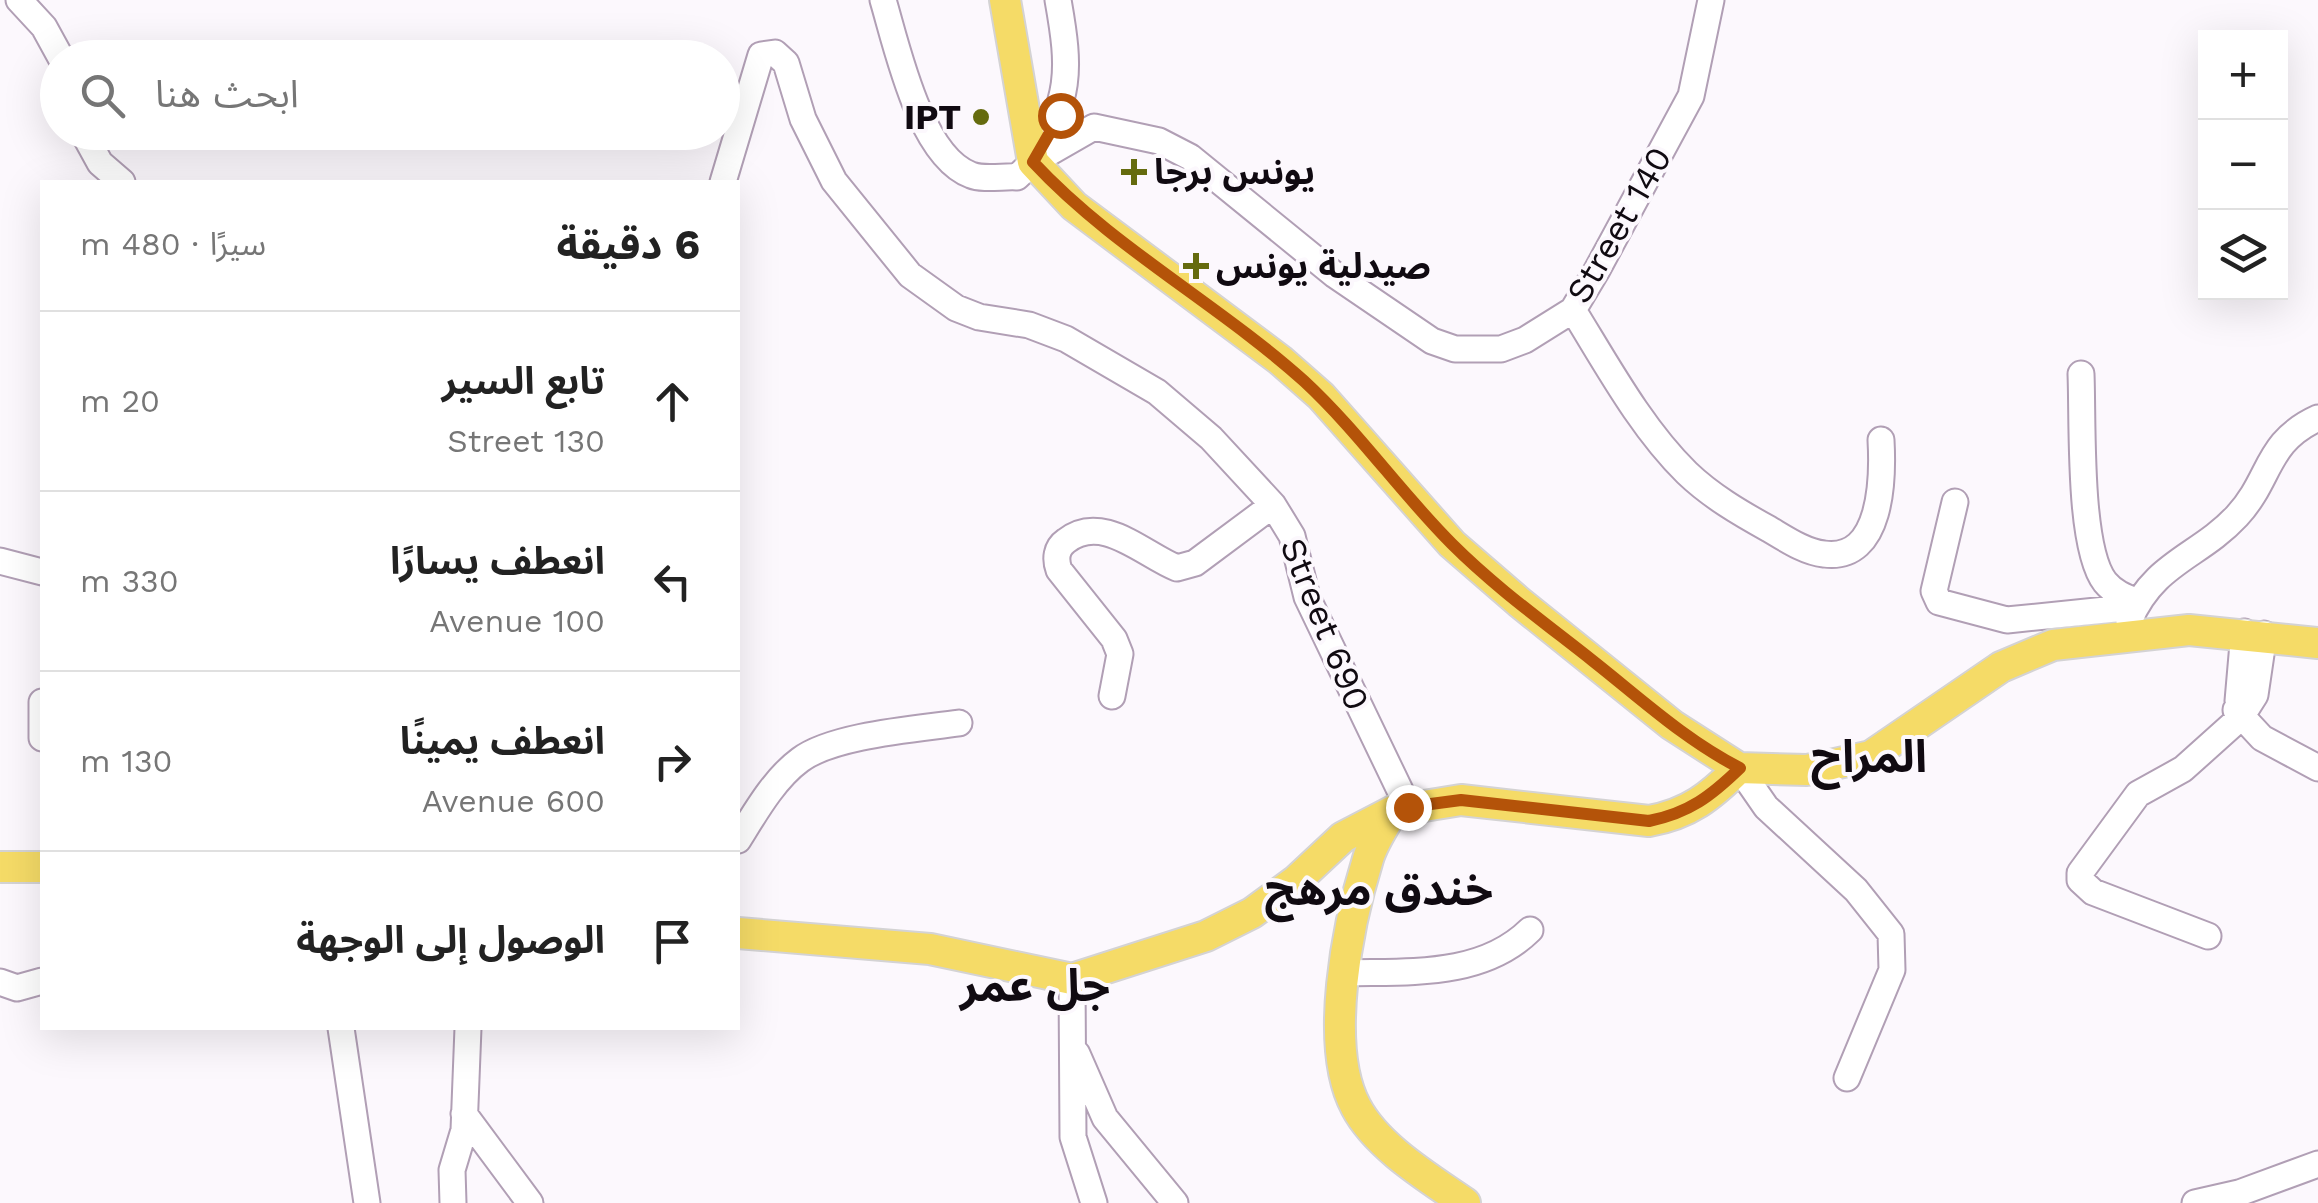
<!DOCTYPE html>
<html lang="ar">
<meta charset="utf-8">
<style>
body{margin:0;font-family:"Work Sans","Noto Sans Arabic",sans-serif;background:#f2f2f2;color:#222;direction:rtl}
.controls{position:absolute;right:30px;top:30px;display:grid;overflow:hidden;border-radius:0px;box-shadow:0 10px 40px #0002}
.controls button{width:90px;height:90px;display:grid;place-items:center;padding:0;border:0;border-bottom:2px solid #e0e0e0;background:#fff;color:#222;font:50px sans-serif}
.stop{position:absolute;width:30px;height:30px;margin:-22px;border:8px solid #b45309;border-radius:50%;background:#fff}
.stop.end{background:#b45309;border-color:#fff;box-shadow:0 2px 10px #0008}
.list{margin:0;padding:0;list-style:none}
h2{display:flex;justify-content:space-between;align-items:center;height:130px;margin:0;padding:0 40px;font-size:42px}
h2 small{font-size:32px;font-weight:400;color:#767676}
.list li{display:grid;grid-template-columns:65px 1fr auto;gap:30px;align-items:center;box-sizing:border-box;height:180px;padding:0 40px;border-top:2px solid #e0e0e0}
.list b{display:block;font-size:38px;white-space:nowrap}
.list p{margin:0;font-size:32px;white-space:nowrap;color:#767676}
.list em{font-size:32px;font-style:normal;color:#767676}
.icon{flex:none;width:55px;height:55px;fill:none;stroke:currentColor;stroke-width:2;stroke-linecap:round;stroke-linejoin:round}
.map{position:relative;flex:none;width:2318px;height:1203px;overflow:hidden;direction:ltr}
.search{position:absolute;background:#fff;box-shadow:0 10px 40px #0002;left:40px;top:40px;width:700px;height:110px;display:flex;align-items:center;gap:25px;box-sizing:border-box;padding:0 35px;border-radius:55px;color:#767676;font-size:38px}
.panel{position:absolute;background:#fff;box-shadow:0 10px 40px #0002;left:40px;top:180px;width:700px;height:850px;border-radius:0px;direction:rtl}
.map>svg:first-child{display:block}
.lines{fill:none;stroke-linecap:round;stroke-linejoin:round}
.minor-casing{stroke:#b19fb5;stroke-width:29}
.major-casing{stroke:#d4d3d4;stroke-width:34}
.minor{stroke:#fff;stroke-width:25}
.major{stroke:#f5db67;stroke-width:30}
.route{stroke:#b45309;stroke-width:12}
.poi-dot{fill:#656b0e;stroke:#fcf8fd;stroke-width:4}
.labels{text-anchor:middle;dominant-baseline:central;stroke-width:8;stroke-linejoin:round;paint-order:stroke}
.poi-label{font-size:35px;font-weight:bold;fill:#100a11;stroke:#fcf8fd;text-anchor:start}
.street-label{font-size:35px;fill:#100a11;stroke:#fcf8fd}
.district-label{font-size:45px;font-weight:bold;fill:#100a11;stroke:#fcf8fd}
</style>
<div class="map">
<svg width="2318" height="1203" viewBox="0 0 2318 1203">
<rect width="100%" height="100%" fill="#fcf8fd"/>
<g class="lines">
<defs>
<path id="minor" d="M19 0 44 27 61 58
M883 0C897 47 920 156 971 175 983 180 1004 176 1017 177L1033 162 1094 127 1159 141 1190 157 1335 275 1432 341 1455 349H1501L1525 340 1573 310 1597 270 1691 96 1711 0
M83 132 100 163 122 182
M1033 162C1070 97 1071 73 1058 0
M723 182 761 55 775 53 786 63 803 119 834 181 910 275 956 308 979 317 1029 325 1066 339 1157 392 1211 438 1273 505 1292 536 1307 597 1408 807
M1573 310C1607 365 1641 428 1687 473 1711 496 1740 513 1769 529 1786 539 1805 552 1824 554 1883 562 1883 476 1881 440
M2081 374C2083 421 2078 547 2105 582 2114 593 2125 597 2138 602
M1955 502 1934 591 1939 602 2007 620 2135 607
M0 561 42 572
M2129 621C2154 562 2199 557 2237 516 2272 478 2265 442 2318 418
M1112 696 1120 654 1114 639 1059 570C1055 559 1056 548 1066 541 1102 512 1144 555 1177 568L1195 563 1273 505
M2238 701 2244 632
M42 702V738
M2236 710 2262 738 2318 768
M1739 768 1766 807 1856 890 1891 934 1892 970 1847 1078
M738 840C755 813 774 779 800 760 833 735 917 729 959 723
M2208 936 2093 892 2080 880V873L2138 794 2183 769 2241 717 2255 695 2264 634
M1344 973C1408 971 1481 978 1530 930
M1072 979 1073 1137 1094 1203
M0 982 17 988 42 981
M341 1028 367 1203
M1077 1054 1105 1118 1175 1203
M464 1114 530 1203
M453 1203 452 1170 464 1130 468 1028
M2195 1203 2239 1193 2318 1164"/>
<path id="major" d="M1005 0 1033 162 1074 206 1280 360 1321 396 1452 544 1519 602 1672 725 1739 768 1807 770 1871 756 2001 667 2053 645 2189 630 2318 643
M1393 811C1384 826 1373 842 1368 859 1348 923 1323 1046 1356 1107 1377 1147 1429 1178 1465 1203
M0 867H42
M738 933 930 949 1072 979 1206 936 1252 913 1297 880 1343 837 1393 811 1461 800 1649 821C1689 814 1711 796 1739 768"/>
</defs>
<use href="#minor" class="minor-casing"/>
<use href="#major" class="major-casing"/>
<use href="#minor" class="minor"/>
<use href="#major" class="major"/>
</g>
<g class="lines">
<path class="route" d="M1060 115 1033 162C1112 247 1217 303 1304 381 1358 431 1400 492 1452 544 1495 587 1545 623 1593 661 1640 698 1685 740 1740 768 1711 796 1689 813 1649 821L1461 800 1408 807"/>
</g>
<g class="poi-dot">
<circle cx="981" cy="117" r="10"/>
<path d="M1129 157h10v10h10v10h-10v10h-10v-10h-10v-10h10z"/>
<path d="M1191 251h10v10h10v10h-10v10h-10v-10h-10v-10h10z"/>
</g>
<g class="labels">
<g class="poi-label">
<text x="961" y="117" text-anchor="end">IPT</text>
<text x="1154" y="172">يونس برجا</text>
<text x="1216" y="266">صيدلية يونس</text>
</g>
<g class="street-label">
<text transform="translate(1619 225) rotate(-60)">Street 140</text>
<text transform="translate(1325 624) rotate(68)">Street 690</text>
</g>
<g class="district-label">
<text x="1869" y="756">المراح</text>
<text x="1379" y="889">خندق مرهج</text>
<text x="1035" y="985">جل عمر</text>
</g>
</g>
</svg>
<div class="controls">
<button>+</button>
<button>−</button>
<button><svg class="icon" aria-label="layers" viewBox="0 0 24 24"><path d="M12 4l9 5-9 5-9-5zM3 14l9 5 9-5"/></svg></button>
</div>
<div class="stop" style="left:1060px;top:115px"></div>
<div class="stop end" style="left:1408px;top:807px"></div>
<div class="search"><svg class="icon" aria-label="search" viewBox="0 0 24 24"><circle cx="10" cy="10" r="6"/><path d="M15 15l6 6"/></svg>ابحث هنا</div>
<section class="panel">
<h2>6 دقيقة<small>سيرًا · 480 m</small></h2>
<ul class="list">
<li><svg class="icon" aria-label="ahead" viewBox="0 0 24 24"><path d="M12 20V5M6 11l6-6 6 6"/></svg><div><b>تابع السير</b><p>Street 130</p></div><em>20 m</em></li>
<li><svg class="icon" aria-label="left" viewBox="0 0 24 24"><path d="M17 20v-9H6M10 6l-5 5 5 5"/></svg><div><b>انعطف يسارًا</b><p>Avenue 100</p></div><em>330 m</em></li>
<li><svg class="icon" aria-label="right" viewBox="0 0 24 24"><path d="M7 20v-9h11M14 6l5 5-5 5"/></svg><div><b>انعطف يمينًا</b><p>Avenue 600</p></div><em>130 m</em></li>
<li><svg class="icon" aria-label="arrive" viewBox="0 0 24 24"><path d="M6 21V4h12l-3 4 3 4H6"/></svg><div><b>الوصول إلى الوجهة</b></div></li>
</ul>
</section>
</div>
